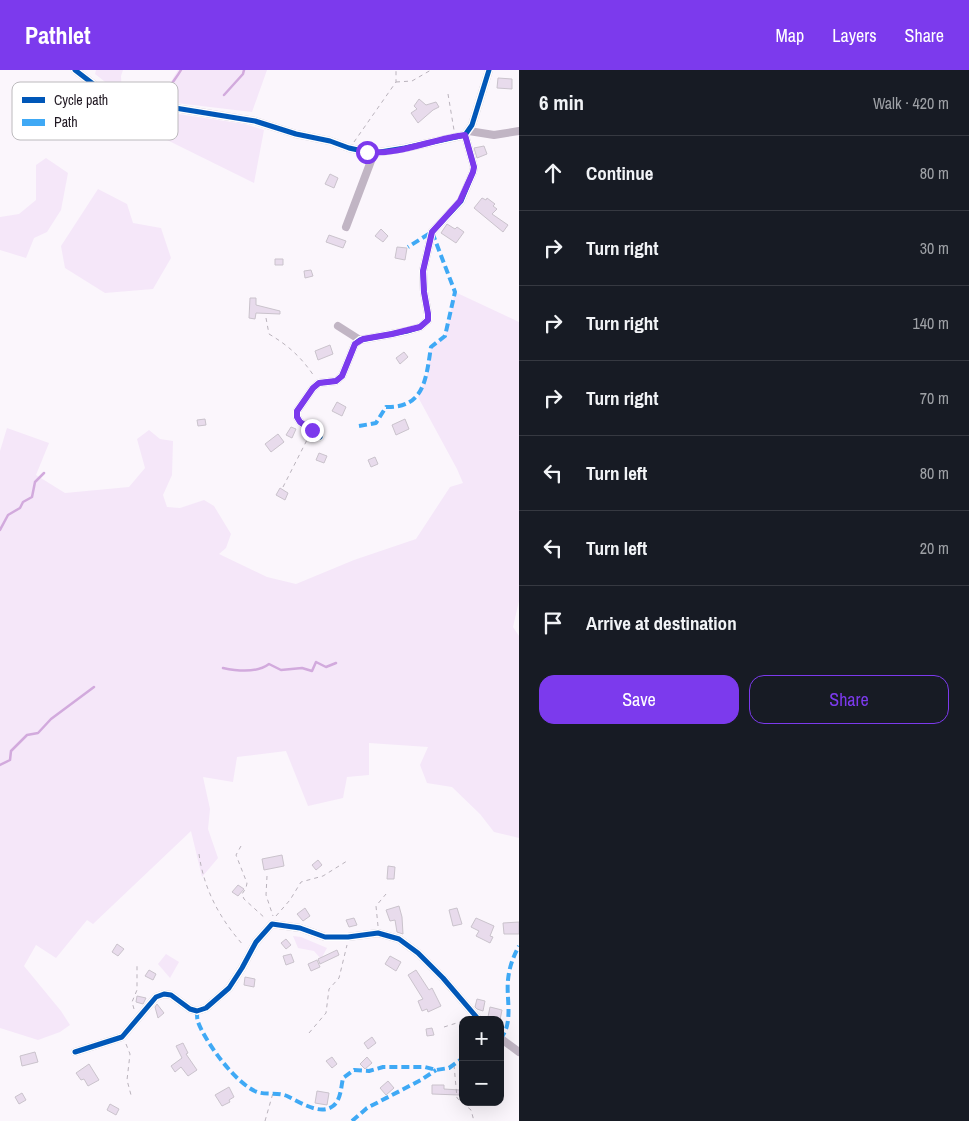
<!DOCTYPE html>
<meta charset="utf-8">
<style>
body{margin:0;font-family:"Archivo Narrow",sans-serif;background:#242831;color:#f1f3f6}
.controls{position:absolute;right:15px;bottom:15px;display:grid;overflow:hidden;border-radius:10px;box-shadow:0 5px 20px #0002}
.controls button{width:45px;height:45px;display:grid;place-items:center;padding:0;border:0;border-bottom:1px solid #363941;background:#171b24;color:#f1f3f6;font:25px sans-serif}
.stop{position:absolute;width:15px;height:15px;margin:-11px;border:4px solid #7c3aed;border-radius:50%;background:#fff}
.stop.end{background:#7c3aed;border-color:#fff;box-shadow:0 1px 5px #0008}
.list{margin:0;padding:0;list-style:none}
h2{display:flex;justify-content:space-between;align-items:center;height:65px;margin:0;padding:0 20px;font-size:21px}
h2 small{font-size:16px;font-weight:400;color:#9ea1a6}
.list li{display:grid;grid-template-columns:32px 1fr auto;gap:15px;align-items:center;box-sizing:border-box;height:75px;padding:0 20px;border-top:1px solid #363941}
.list b{display:block;font-size:19px;white-space:nowrap}
.list em{font-size:16px;font-style:normal;color:#9ea1a6}
.actions{display:flex;gap:10px;padding:15px 20px}
.actions a{flex:1;padding:11px 0;border:1px solid #7c3aed;border-radius:15px;text-align:center;font-size:18px;color:#7c3aed}
.actions .main{background:#7c3aed;color:#fff}
.icon{flex:none;width:28px;height:28px;fill:none;stroke:currentColor;stroke-width:2;stroke-linecap:round;stroke-linejoin:round}
.map{position:relative;flex:none;width:519px;height:1051px;overflow:hidden}
header{display:flex;align-items:center;gap:30px;box-sizing:border-box;height:70px;padding:0 25px;background:#7c3aed;color:#fff}
header strong{font-size:24px}
nav{display:flex;gap:28px;margin-inline-start:auto;font-size:18px}
main{display:flex}
aside{flex:1;background:#171b24}
.map>svg:first-child{display:block}
.green{fill:#f5e7f9}
.lines{fill:none;stroke-linecap:round;stroke-linejoin:round}
.stream{stroke:#d2aadd;stroke-width:2.5}
.building{fill:#e8dbec;stroke:#cac3cc}
.path{stroke:#bab3bc;stroke-width:1;stroke-dasharray:4 4;stroke-linecap:butt}
.minor{stroke:#c1b5c4;stroke-width:8}
.quiet{stroke:#3fa9f5;stroke-width:4;stroke-dasharray:8 4;stroke-linecap:butt}
.cycleway-casing{stroke:#fff;stroke-width:8}
.cycleway{stroke:#0057b8;stroke-width:5}
.route{stroke:#7c3aed;stroke-width:6}
.key{fill:#fff;stroke:#bcbabd;stroke-width:1}
.key-label{font-size:14px;fill:#201822}
</style>
<header>
<strong>Pathlet</strong>
<nav><a>Map</a><a>Layers</a><a>Share</a></nav>
</header>
<main>
<div class="map">
<svg width="519" height="1051" viewBox="0 0 519 1051">
<rect width="100%" height="100%" fill="#fbf6fc"/>
<path class="green" d="M96 0H123L121 6 122 25 95 4Z
M178 0H267L252 42 159 31Z
M171 43 245 54 264 60 254 113 167 70Z
M46 88 68 103 61 140 47 162 34 168 26 188 0 180V147L19 144 36 130V95Z
M98 119 127 134 133 153 161 158 171 188 153 219 105 223 65 198 61 176Z
M455 222 519 252V531L513 557 519 566V768L494 762 480 744 452 717 427 713 420 695 428 677 369 673V705L347 707 343 728 308 736 286 681 237 687 233 712 203 707 210 739 208 759 218 788 202 807 191 761 93 854 87 850 56 888 36 875 24 896 61 941 70 955 60 962 38 970 0 958V381L7 358 49 373 36 405 65 423 129 417 145 398 137 369 149 360 160 369 173 371 172 405 163 425 167 437 180 438 204 430 214 436 231 464 226 478 219 484 267 507 296 514 354 490 416 469 450 417 463 413 457 399 418 327 427 306 431 277 445 266Z
M293 866 301 867 327 878 321 889 314 881 298 878Z
M166 884 179 892 170 908 158 894Z"/>
<g class="lines">
<path class="stream" d="M224 25 243 4 244 0
M170 35C164 18 173 14 181 0
M0 460 8 445 20 438 23 432 32 427 35 412 44 403
M223 598C237 601 257 603 269 594L281 600 302 598 312 601 316 592 326 597 336 593
M0 695 10 690 11 681 27 665 38 663 51 649 94 617"/>
</g>
<path class="building" d="M498 8 512 9V19L497 18Z
M419 29 426 35 436 32 439 37 433 40 418 53 411 43 417 39 414 36Z
M484 76 487 84 477 88 474 78Z
M330 104 338 108 334 118 325 114Z
M482 128 486 130 487 128 495 134 493 136 497 139 492 144 508 155 503 162 474 138Z
M447 154 455 159 457 157 464 162 456 173 441 163Z
M381 159 388 166 383 172 375 166Z
M329 165 346 171 343 178 326 172Z
M397 177 407 178 405 190 395 188Z
M275 189H283V195H275Z
M311 200 313 206 305 208 304 201Z
M250 228H256V235L280 241V244L256 243 255 249 249 248Z
M330 275 333 284 318 290 315 281Z
M404 282 408 287 400 294 396 288Z
M337 332 346 337 342 346 332 341Z
M205 349 206 355 198 356 197 350Z
M405 349 409 359 396 365 392 355Z
M291 357 296 359 292 368 286 365Z
M278 364 284 372 271 382 265 374Z
M319 383 327 386 324 393 316 390Z
M375 387 378 394 371 397 368 390Z
M280 418 288 423 285 430 276 425Z
M282 785 284 796 264 800 262 789Z
M318 790 322 795 316 800 312 795Z
M388 796 395 797 394 809H387Z
M238 815 244 819 238 826 232 822Z
M399 836 402 847 403 864 397 862 395 850 390 851 386 840Z
M305 838 310 846 303 851 297 844Z
M457 838 462 854 453 856 449 840Z
M354 848 357 855 349 857 346 850Z
M476 848 494 856 490 866 493 867 490 873 476 866 479 861 471 857Z
M519 852V864H504L503 853Z
M286 869 291 875 286 879 281 873Z
M117 874 124 879 118 886 112 882Z
M337 880 339 885 320 894 318 889Z
M291 884 294 892 286 895 283 886Z
M390 886 401 892 396 901 385 894Z
M317 890 320 897 311 901 308 894Z
M149 900 156 904 153 910 145 906Z
M416 900 429 920 432 918 441 936 428 942 427 939 422 941 418 931 423 929 408 905Z
M245 907 255 909 254 917 244 915Z
M137 926 146 928 143 934 136 932Z
M477 929 485 931 483 941 477 939 475 937Z
M157 934 164 943 158 948 155 937Z
M490 937 502 940 500 950 488 947Z
M432 958 434 965 427 966 426 959Z
M372 967 376 973 368 979 364 973Z
M183 973 188 983 186 984 197 1000 188 1006 181 997 175 1002 171 996 182 988 176 976Z
M35 982 38 992 22 996 20 986Z
M332 987 337 994 332 998 326 991Z
M367 987 372 993 365 999 360 994Z
M89 994 99 1010 88 1016 84 1009 81 1010 76 1003Z
M388 1011 394 1018 386 1025 380 1018Z
M432 1015H444V1019L460 1020 459 1025 432 1024Z
M229 1017 234 1027 229 1030 230 1032 222 1036 215 1025Z
M317 1021 329 1023 327 1035 315 1033Z
M22 1023 26 1030 19 1034 15 1027Z
M110 1034 119 1039 116 1045 107 1040Z"/>
<g class="lines">
<path class="path" d="M396 12 412 11 431 0
M448 24 454 60
M354 72 396 12V0
M266 248 269 264C289 276 301 287 314 306
M283 417 308 368
M241 776 236 785 247 813 246 818 242 824 244 829 266 849
M199 784C204 820 220 849 244 876
M267 806 266 825 273 846
M276 846 290 830 301 812 323 806 347 791
M378 856 376 836 386 824
M134 939 132 932 137 920V895
M444 957 463 951
M309 963 326 943 329 919 339 908 347 875
M126 974 130 984 127 1010 131 1025
M454 995 457 1028 471 1040 474 1051
M265 1051 273 1023"/>
<path class="minor" d="M75 0 105 23 128 34 169 37 255 51 296 64 330 71 349 78 367 82 374 83 405 78 465 65 472 55 489 0
M469 61 494 65 519 61
M346 157 374 83
M338 256 360 270
M320 367 300 352 297 347V341L313 318 319 313 336 311 342 306 355 274 360 270 407 261 420 257 428 250V244L424 222 423 201 432 162 461 131 473 102 474 97 465 65
M500 968 519 982
M75 982 122 967 156 927 164 924 171 925 190 939 197 941 206 938 229 918 242 898 256 872 272 854 300 858 325 867H348L378 863 399 869 418 883 443 908 479 950"/>
<path class="quiet" d="M359 356 376 353 386 337C425 338 426 308 431 277L445 266 455 222 432 162 408 177
M197 941C197 945 197 949 198 952 206 973 236 1014 257 1022 266 1025 277 1022 287 1026 300 1032 320 1046 333 1036 341 1030 341 1017 343 1008L354 1000 369 1001 383 997H425L436 1000 449 998 463 988
M500 969C514 954 506 929 508 910 509 898 513 887 519 876
M352 1051 367 1038 421 1010 436 1000"/>
<defs>
<path id="cycleway" d="M75 0 105 23 128 34 169 37 255 51 296 64 330 71 349 78 367 82 374 83 405 78 465 65 472 55 489 0
M320 367 300 352 297 347V341L313 318 319 313 336 311 342 306 355 274 360 270 407 261 420 257 428 250V244L424 222 423 201 432 162 461 131 473 102 474 97 465 65
M75 982 122 967 156 927 164 924 171 925 190 939 197 941 206 938 229 918 242 898 256 872 272 854 300 858 325 867H348L378 863 399 869 418 883 443 908 479 950"/>
</defs>
<use href="#cycleway" class="cycleway-casing"/>
<use href="#cycleway" class="cycleway"/>
</g>
<g class="lines">
<path class="route" d="M312 360 300 352 297 347V341L313 318 319 313 336 311 342 306 355 274 363 269 392 264 420 257 428 250V244L424 222 423 201 432 162 460 131 473 102 474 97 465 65C435 68 397 86 367 82"/>
</g>
<rect x="12" y="12" width="166" height="58" rx="8" class="key"/>
<rect x="22" y="27" width="23" height="6" fill="#0057b8"/>
<rect x="22" y="49" width="23" height="7" fill="#3fa9f5"/>
<g class="key-label">
<text x="54" y="35">Cycle path</text>
<text x="54" y="57">Path</text>
</g>
</svg>
<div class="controls">
<button>+</button>
<button>−</button>
</div>
<div class="stop" style="left:367px;top:82px"></div>
<div class="stop end" style="left:312px;top:360px"></div>
</div>
<aside>
<h2>6 min<small>Walk · 420 m</small></h2>
<ul class="list">
<li><svg class="icon" aria-label="ahead" viewBox="0 0 24 24"><path d="M12 20V5M6 11l6-6 6 6"/></svg><div><b>Continue</b></div><em>80 m</em></li>
<li><svg class="icon" aria-label="right" viewBox="0 0 24 24"><path d="M7 20v-9h11M14 6l5 5-5 5"/></svg><div><b>Turn right</b></div><em>30 m</em></li>
<li><svg class="icon" aria-label="right" viewBox="0 0 24 24"><path d="M7 20v-9h11M14 6l5 5-5 5"/></svg><div><b>Turn right</b></div><em>140 m</em></li>
<li><svg class="icon" aria-label="right" viewBox="0 0 24 24"><path d="M7 20v-9h11M14 6l5 5-5 5"/></svg><div><b>Turn right</b></div><em>70 m</em></li>
<li><svg class="icon" aria-label="left" viewBox="0 0 24 24"><path d="M17 20v-9H6M10 6l-5 5 5 5"/></svg><div><b>Turn left</b></div><em>80 m</em></li>
<li><svg class="icon" aria-label="left" viewBox="0 0 24 24"><path d="M17 20v-9H6M10 6l-5 5 5 5"/></svg><div><b>Turn left</b></div><em>20 m</em></li>
<li><svg class="icon" aria-label="arrive" viewBox="0 0 24 24"><path d="M6 21V4h12l-3 4 3 4H6"/></svg><div><b>Arrive at destination</b></div></li>
</ul>
<div class="actions"><a class="main">Save</a><a>Share</a></div>
</aside>
</main>
